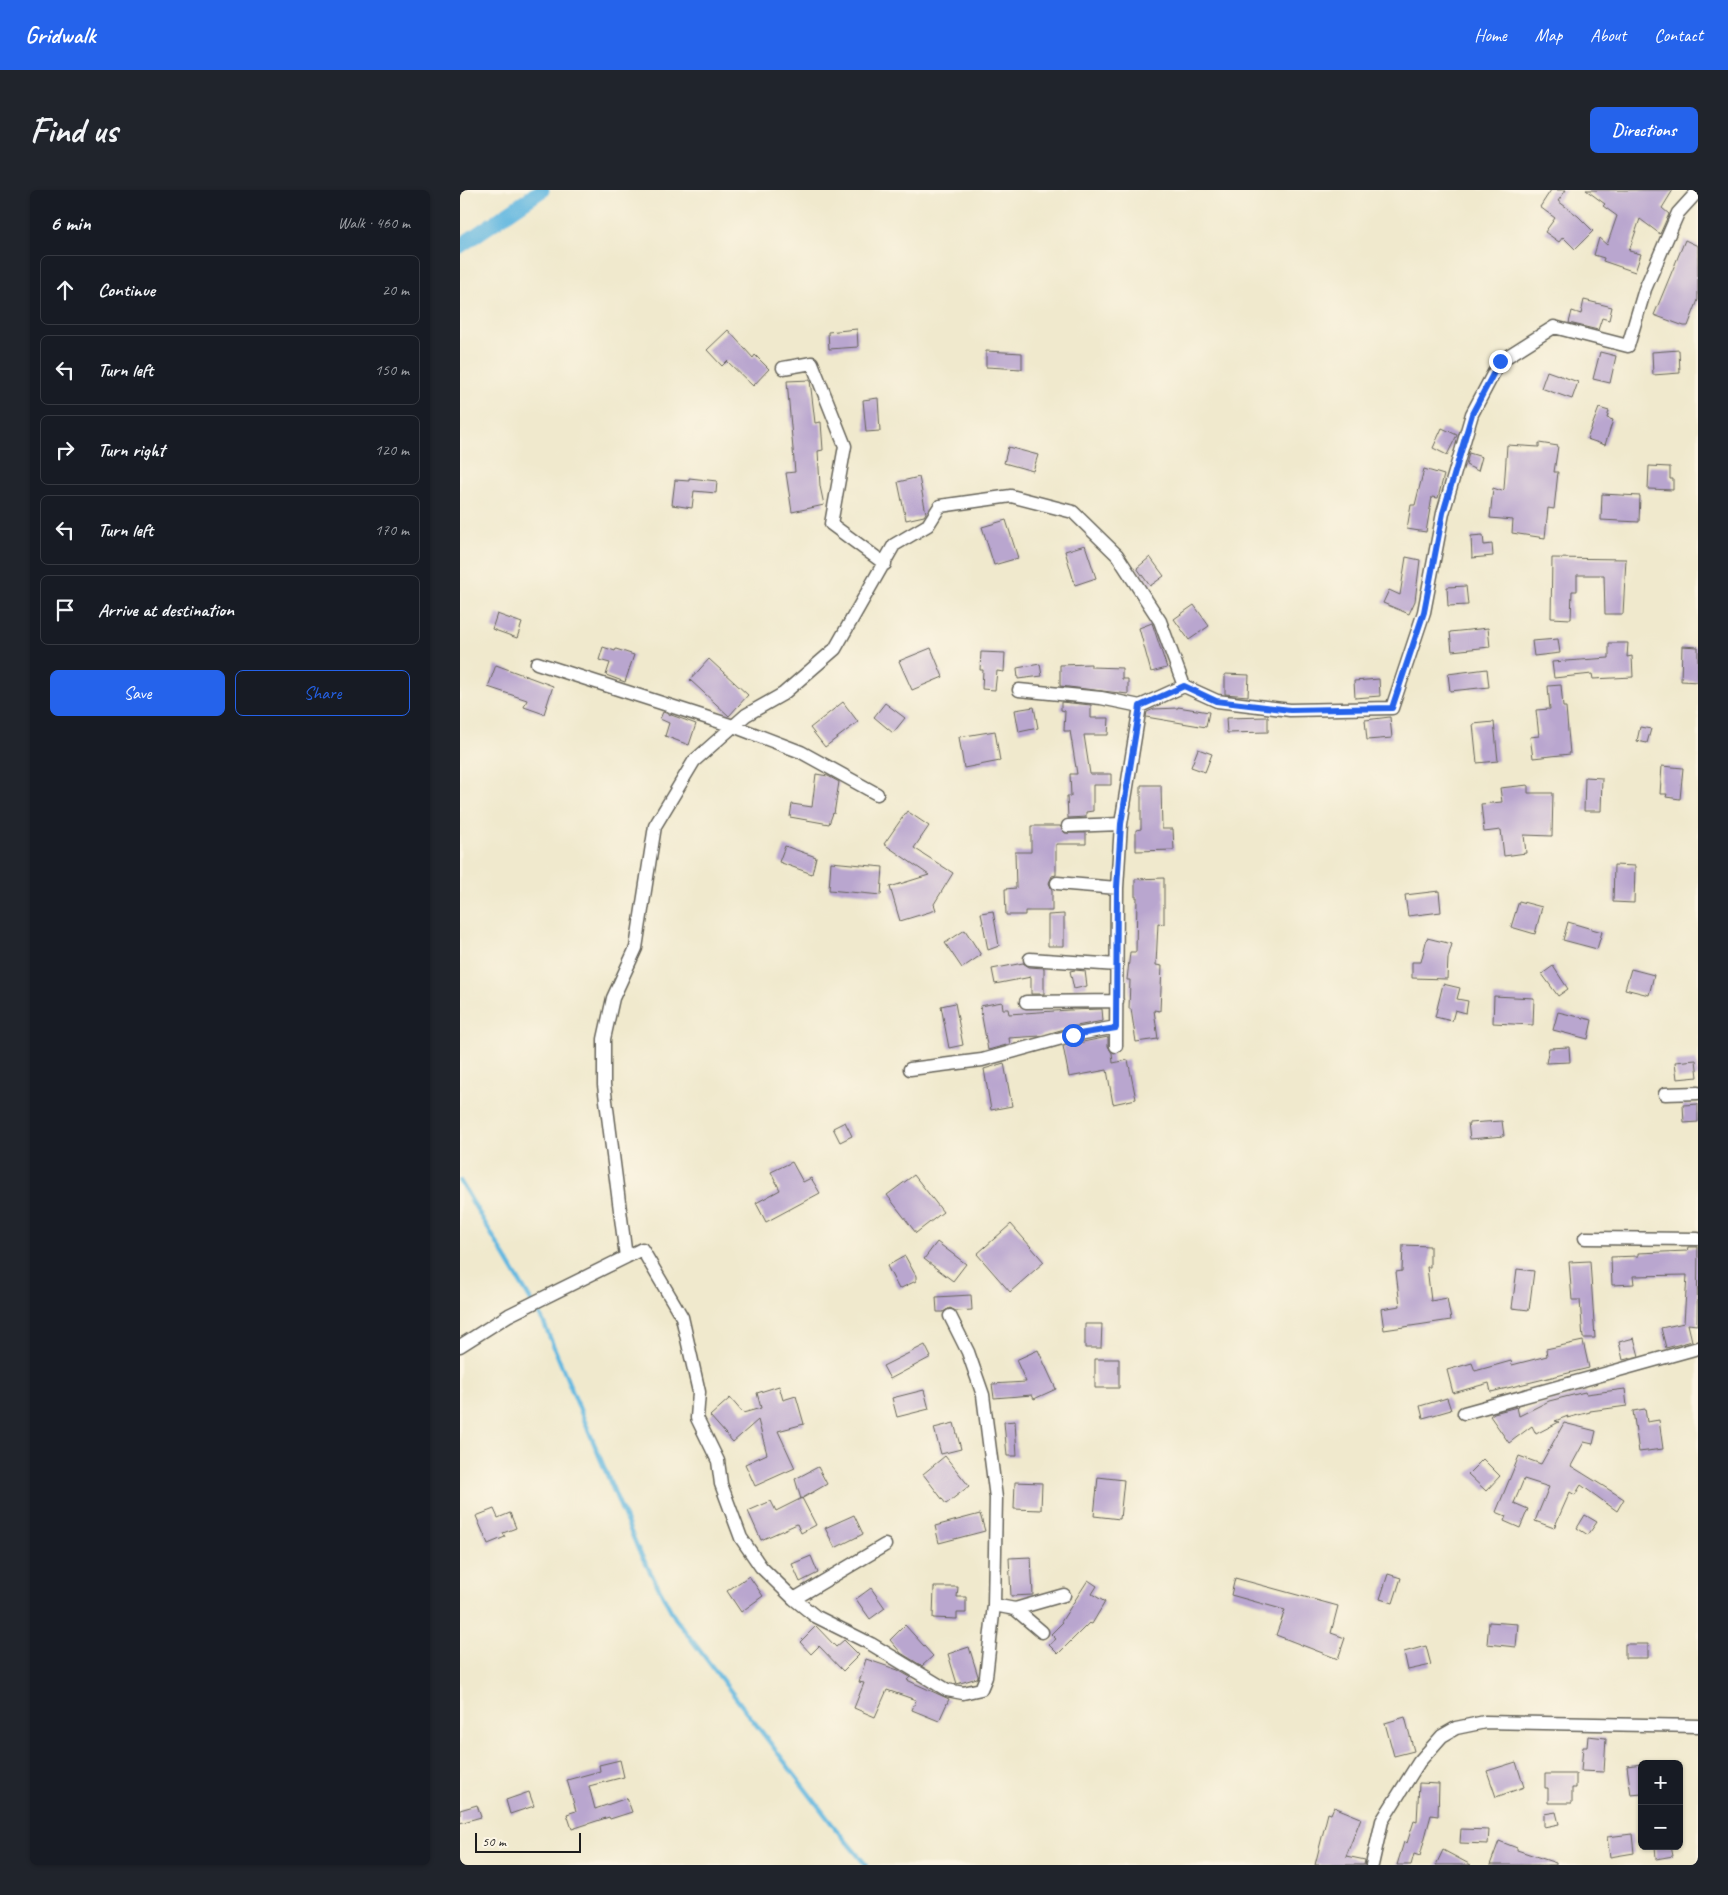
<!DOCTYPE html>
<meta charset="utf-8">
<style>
body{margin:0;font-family:Caveat,sans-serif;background:#20242c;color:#f1f3f6}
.controls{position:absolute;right:15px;bottom:15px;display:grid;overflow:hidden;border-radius:8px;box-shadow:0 1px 4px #0004}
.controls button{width:45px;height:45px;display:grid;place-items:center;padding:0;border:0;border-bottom:1px solid #363941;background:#171b24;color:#f1f3f6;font:25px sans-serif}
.scale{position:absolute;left:15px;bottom:12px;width:106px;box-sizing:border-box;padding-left:5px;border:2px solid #1c1c1c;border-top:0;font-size:14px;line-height:18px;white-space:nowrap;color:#1c1c1c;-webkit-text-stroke:4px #fcf5e5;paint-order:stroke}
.stop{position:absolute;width:15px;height:15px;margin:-11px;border:4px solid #2563eb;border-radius:50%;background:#fff}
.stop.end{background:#2563eb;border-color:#fff;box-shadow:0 1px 5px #0008}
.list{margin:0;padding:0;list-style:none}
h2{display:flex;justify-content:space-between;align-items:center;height:65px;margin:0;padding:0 20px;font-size:21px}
h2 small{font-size:16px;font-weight:400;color:#9ea1a6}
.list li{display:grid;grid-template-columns:32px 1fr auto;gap:15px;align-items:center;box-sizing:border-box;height:70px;margin:0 10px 10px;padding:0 10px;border:1px solid #363941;border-radius:8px}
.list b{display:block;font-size:19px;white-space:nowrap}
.list em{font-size:16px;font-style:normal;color:#9ea1a6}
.actions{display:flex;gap:10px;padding:15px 20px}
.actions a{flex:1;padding:11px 0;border:1px solid #2563eb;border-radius:8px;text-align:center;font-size:18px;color:#2563eb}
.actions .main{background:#2563eb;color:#fff}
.icon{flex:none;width:28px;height:28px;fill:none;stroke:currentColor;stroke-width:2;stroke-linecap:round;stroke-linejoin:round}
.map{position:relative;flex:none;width:1238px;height:1675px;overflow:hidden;border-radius:8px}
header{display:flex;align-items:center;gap:30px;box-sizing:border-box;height:70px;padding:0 25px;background:#2563eb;color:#fff}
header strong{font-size:24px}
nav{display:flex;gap:28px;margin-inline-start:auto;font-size:18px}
.intro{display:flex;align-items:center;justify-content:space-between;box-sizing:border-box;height:120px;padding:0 30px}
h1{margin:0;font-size:35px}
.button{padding:12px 22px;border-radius:8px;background:#2563eb;color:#fff;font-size:18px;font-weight:700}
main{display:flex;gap:30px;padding:0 30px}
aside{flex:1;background:#171b24;border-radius:8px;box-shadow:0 1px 4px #0004}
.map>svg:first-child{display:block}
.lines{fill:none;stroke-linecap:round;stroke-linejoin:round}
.stream{stroke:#64b8e0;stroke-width:4.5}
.canal{stroke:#64b8e0;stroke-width:15}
.building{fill:#b9a6cf}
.minor-casing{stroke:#66645a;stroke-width:15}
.minor{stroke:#fff;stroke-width:12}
.route{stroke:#2563eb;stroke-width:6}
</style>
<header>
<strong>Gridwalk</strong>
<nav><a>Home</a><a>Map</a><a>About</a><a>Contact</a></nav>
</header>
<div class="intro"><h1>Find us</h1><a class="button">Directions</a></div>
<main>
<aside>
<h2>6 min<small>Walk · 460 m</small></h2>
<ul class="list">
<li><svg class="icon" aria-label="ahead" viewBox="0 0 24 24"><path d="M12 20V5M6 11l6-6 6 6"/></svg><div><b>Continue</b></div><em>20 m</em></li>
<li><svg class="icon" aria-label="left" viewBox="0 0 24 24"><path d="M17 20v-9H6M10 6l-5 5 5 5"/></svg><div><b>Turn left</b></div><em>150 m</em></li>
<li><svg class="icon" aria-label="right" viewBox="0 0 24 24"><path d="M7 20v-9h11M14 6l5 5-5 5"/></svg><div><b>Turn right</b></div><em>120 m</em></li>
<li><svg class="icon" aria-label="left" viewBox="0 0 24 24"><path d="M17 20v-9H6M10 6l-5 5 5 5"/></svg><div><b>Turn left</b></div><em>170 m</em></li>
<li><svg class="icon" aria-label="arrive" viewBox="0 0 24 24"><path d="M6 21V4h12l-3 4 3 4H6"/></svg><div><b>Arrive at destination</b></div></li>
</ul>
<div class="actions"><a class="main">Save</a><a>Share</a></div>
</aside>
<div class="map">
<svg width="1238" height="1675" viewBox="0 0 1238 1675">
<rect width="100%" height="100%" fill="#fcf5e5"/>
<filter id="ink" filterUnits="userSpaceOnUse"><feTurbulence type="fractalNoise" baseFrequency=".02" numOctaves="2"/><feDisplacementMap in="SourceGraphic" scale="10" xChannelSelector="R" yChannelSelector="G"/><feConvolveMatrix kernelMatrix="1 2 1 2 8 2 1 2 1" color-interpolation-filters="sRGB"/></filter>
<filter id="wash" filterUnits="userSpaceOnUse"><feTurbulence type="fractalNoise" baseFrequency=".0096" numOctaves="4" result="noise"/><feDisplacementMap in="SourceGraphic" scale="20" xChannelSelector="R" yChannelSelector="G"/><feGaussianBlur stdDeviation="1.12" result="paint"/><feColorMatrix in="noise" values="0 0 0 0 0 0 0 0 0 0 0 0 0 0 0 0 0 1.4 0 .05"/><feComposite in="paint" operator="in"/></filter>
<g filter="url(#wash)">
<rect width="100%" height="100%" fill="#f0e9cd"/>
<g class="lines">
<path class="stream" d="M0 991 83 1131 178 1359 215 1428 375 1638 406 1675"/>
<path class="canal" d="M0 56 82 0"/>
</g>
<g id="blocks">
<path class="building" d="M1091 0H1106L1098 11 1118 26 1133 41 1115 59 1103 47 1099 52 1085 42 1095 28 1080 17Z
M1126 0H1213L1202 18 1209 24 1200 44 1180 29 1169 61 1181 64 1175 82 1143 71 1144 68 1134 65 1139 48 1147 55 1157 26 1143 16 1145 14Z
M1225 50 1238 56V110L1228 136H1224L1194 125Z
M1124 110 1152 117 1149 130 1142 128 1138 140 1109 133 1112 121 1121 124Z
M397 139 398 157 369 159 368 142Z
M268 140 293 168 295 165 309 179 293 196 267 171 262 176 247 160Z
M1219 160 1220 183 1193 185 1192 162Z
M526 161 562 163V179L526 177Z
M1140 162 1156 166 1150 193 1133 189Z
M1087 181 1118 192 1112 209 1081 198Z
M350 190 355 233 361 232 363 260 358 261 360 296 364 315 332 322 326 283 335 282 327 191Z
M418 208 420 241 406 242 403 210Z
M1139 218 1149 221 1147 228 1153 230 1145 255 1127 249Z
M982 238 997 245 987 265 973 258Z
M1079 253 1098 256 1094 282H1098L1094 319 1088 318 1085 348 1052 343 1053 330 1030 328 1033 298 1042 301 1044 299 1047 255 1079 257Z
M548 257 578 265 573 281 544 273Z
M1009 263 1022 267 1018 281 1006 275Z
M1189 276 1210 277V289H1213V300L1188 299Z
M964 279 984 285 978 308 972 307 966 342 947 339 951 315H955Z
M459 287 466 323 464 326 446 330 438 292Z
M229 288 257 291 256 303 234 301 232 318 212 315 215 290 229 291Z
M1142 304 1180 306 1179 332 1141 330Z
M546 330 558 368 534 375 522 337Z
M1023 345 1024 355 1032 354 1033 366 1012 368 1011 346Z
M625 355 636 388 615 395 605 361Z
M690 367 704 386 690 396 677 378Z
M946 367 960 370 955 411 949 424 923 413 929 400 940 405Z
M1092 368 1166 369 1163 424H1145L1144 385H1117V401H1112L1111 429 1091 428Z
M1006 396 1008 415 988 416 987 397Z
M734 415 749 436 729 450 714 429Z
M37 424 62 433 57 448 32 439Z
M692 433 707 478 691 482 679 438Z
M1028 438 1030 457 992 461 990 442Z
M1098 449 1100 463 1074 466 1072 451Z
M1149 453H1168L1167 467 1172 466 1173 487 1133 489 1132 484 1094 488 1092 472 1149 468Z
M1222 456 1238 457V492L1221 491Z
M143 457 155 461 156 459 174 465 165 492 146 485 150 473 139 470Z
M471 458 483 487 452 500 439 471Z
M521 462 545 463 544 482 537 481 535 500 522 499 523 480H520Z
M249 469 288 505 269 526 230 490Z
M580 474 582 486 558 489 557 478Z
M631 474V477L662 478V489H668V504L600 496V475Z
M36 475 93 496 84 524 64 517 67 510 28 497Z
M1027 479 1029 497 990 501 988 484Z
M765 484 789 485 788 506 765 504Z
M919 489 920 506 895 508 894 491Z
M1101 495 1103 517H1106L1110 564 1073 568 1070 547 1079 546 1076 520 1090 519 1088 496Z
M383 512 398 532 365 557 350 538Z
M601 512 631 515V528H649L648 545H624L630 584H651V595H633V621L626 622V627L608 628 607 606H611L610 584H617L610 541H604L605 521 601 520Z
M425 513 445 528 433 543 414 527Z
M574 517 578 538 559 542 555 520Z
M718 517 749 522 746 537 686 527 687 522 694 519 718 518Z
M203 522 236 534 229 555 205 546 209 533 200 529Z
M808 527V542L767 543 766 528Z
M930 527 932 548 907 550 905 530Z
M1034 532 1038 571 1017 573 1013 534Z
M1180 537 1191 539 1187 553 1177 551Z
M535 541 540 571 504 578 499 547Z
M738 559 752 564 745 582 731 577Z
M1202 576 1223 578 1220 609 1206 607 1207 604H1200Z
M356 584 368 586 379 592 374 624 373 623 369 634 330 627 332 614 352 617Z
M1125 587 1142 588 1141 621H1124Z
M681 595H701L702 639H713L714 660 676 661V640L681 639Z
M1068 595V603H1093L1092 646 1064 645 1066 663 1044 666 1041 640 1024 642 1021 614 1042 612 1040 598Z
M447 621 469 636 454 658 493 683 474 714 476 720 440 731 430 697 469 685 424 654Z
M571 636H600L605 643H626V654H596V685L592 686 589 693 592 700V721H565V725H546L545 699 556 698 555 662H571Z
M325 656 356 667 352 684 319 672Z
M371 672 423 677 421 705 369 700Z
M1154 675 1175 676 1174 713 1153 712Z
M704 688V734L698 733 696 775 702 776 700 821 694 820 698 849 676 852 671 819H669L670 790H667L670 762H676L677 707H675V689Z
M979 701 981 722 948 726 945 705Z
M1059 711 1082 717 1075 744 1051 737Z
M533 721 539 756 528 760 521 723Z
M604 724V756H588V725Z
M1108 732 1142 742 1137 759 1103 750Z
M505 740 521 765 502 778 485 753Z
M967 748 992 754 988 768 987 789 952 788V772H961Z
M563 773 569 777 584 778V804H571V787L535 794 532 779Z
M1093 776 1108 799 1098 806 1082 784Z
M1171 779 1194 785 1189 805 1165 799Z
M615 780 625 781 627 796 614 799 610 781Z
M983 794 1000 798 997 809 1008 811 1006 823 995 820 992 831 975 827Z
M1034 806 1074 808 1073 835 1033 833Z
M542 812 543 819H548L549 824 609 820 642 819 643 831 611 837 580 846 549 848 550 854 528 860 520 816Z
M495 813 503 855 489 858 481 816Z
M1098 822 1132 830 1128 849 1093 840Z
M648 847V856L652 863 653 873 668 870 676 909 653 914 647 880 609 887 603 856Z
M1109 857 1110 872 1086 873 1089 858Z
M1236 870 1238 887 1217 889 1215 872Z
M544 873 552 916 531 920 524 879Z
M1238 914V932L1224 933 1223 915Z
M1042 931 1044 946 1010 949 1008 933Z
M385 932 392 946 380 952 373 938Z
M332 972 343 992 351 988 360 1003 306 1032 296 1013 320 1000 311 982Z
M454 985 483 1022 456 1043 427 1005Z
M551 1034 584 1072 550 1102 517 1064Z
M477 1052 506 1074 493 1091 464 1069Z
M943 1055 970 1056V1077H967L971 1111 987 1108 991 1130 924 1140 921 1119 940 1116 936 1082 942 1081Z
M1228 1057H1238L1237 1135 1228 1134 1232 1151 1206 1158 1201 1138 1224 1133 1227 1085 1173 1086 1174 1094 1152 1095 1151 1067 1178 1066V1063L1227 1061Z
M445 1066 456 1086V1091L439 1099 427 1076Z
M1130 1071 1135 1148H1123L1120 1110H1112L1109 1072Z
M1057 1079 1074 1081 1069 1120 1052 1118Z
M511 1105 512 1120 496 1121 490 1118 483 1122H477L476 1107Z
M625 1134H642L641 1158H625Z
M1174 1148 1179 1166 1163 1170 1159 1152Z
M1123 1151 1129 1178 1031 1202 1029 1193 993 1203 987 1180 1012 1173 1015 1181 1051 1171 1052 1175 1087 1166 1086 1159Z
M465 1155 471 1167 430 1189 423 1176Z
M578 1160 596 1199 574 1209 572 1205 534 1208 532 1194 566 1192 556 1170Z
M635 1169H659V1198H635Z
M319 1196 323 1210 336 1206 344 1234 318 1241 335 1278 295 1296 285 1274 307 1264 298 1230 273 1252 250 1226 270 1208 283 1223 301 1218 297 1203Z
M1165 1199 1167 1216 1130 1221V1222L1107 1228 1108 1226 1095 1231 1099 1232 1076 1244 1072 1236 1049 1253 1030 1226 1034 1223 1057 1217 1059 1226 1089 1211 1125 1202 1126 1204Z
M464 1200 469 1219 437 1227 432 1208Z
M987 1208 991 1220 963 1228 960 1216Z
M1185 1219 1187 1232 1199 1230 1203 1259 1179 1262 1173 1221Z
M555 1231 557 1266H547L544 1232Z
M494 1233 501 1259 481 1264 474 1238Z
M1104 1233 1136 1241 1133 1254 1124 1252 1111 1276 1164 1309 1157 1321 1121 1295 1115 1305 1110 1302 1094 1338 1075 1331 1089 1297 1064 1289 1054 1313 1068 1319 1060 1338 1044 1331 1046 1326 1036 1322 1059 1266 1081 1274Z
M485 1266 509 1296 486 1314 463 1284Z
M1023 1269 1040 1286 1026 1301 1008 1284Z
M358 1277 367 1294 341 1309 335 1289Z
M638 1287 664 1290 660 1329 634 1326Z
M555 1292 582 1293 581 1320 554 1319Z
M342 1308 356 1335 341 1343 337 1334 301 1350 288 1321 311 1311 316 1321Z
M34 1319 38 1328 50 1323 56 1338 43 1343 45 1347 28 1354 16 1326Z
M520 1324 525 1341 479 1353 475 1336Z
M394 1325 403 1344 375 1358 365 1338Z
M1125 1325 1137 1332 1128 1345 1117 1338Z
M351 1366 358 1383 340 1392 332 1374Z
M571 1367 573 1405 551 1406 549 1368Z
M928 1384 941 1388 933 1413 920 1409Z
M289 1386 303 1406 281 1422 267 1401Z
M775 1388 878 1416 871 1443 885 1448 878 1469 816 1445 825 1420 771 1405Z
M628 1390 637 1396 632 1404 645 1412 632 1434 629 1433 598 1464 589 1455 596 1449 591 1444 602 1433 601 1432Z
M474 1397H498L497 1407H506V1423H497V1429L473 1428Z
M411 1398 425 1418 410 1429 396 1409Z
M1029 1432 1058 1434 1056 1457 1027 1454Z
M445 1435 473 1466 462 1476 441 1463 430 1450Z
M356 1436 376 1457 384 1450 399 1465 383 1481 359 1456 351 1464 340 1452Z
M1165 1454H1188V1468H1165Z
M966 1456 971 1475 948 1480 944 1462Z
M509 1457 518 1486 517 1488 497 1494 488 1464Z
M406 1469 438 1480 450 1487 447 1490 489 1509 479 1531 452 1520 456 1510 427 1500 415 1527 394 1518 404 1493 399 1492Z
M945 1527 954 1561 934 1566 925 1533Z
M1128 1546 1146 1548 1144 1582 1121 1581 1123 1557H1127Z
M160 1570 164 1587 129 1596 135 1619 167 1608 172 1622 150 1629 149 1627 112 1639 107 1624 116 1621 107 1590 140 1581 139 1575Z
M1056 1572 1064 1597 1036 1607 1027 1581Z
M1182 1574V1604L1171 1605 1167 1576Z
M1085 1584H1116V1598H1112V1613H1088V1598H1085Z
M959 1593 979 1594 978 1626 971 1625 960 1666 954 1664 951 1675H937L944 1652 947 1653 954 1631 957 1632Z
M69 1602 74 1616 50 1624 46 1610Z
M17 1615 21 1627 0 1633V1620Z
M874 1617 901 1628 886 1666 905 1670 904 1675H855L868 1623 871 1624Z
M1096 1622 1099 1634 1084 1637V1624Z
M1001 1639 1029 1640 1028 1654 1000 1653Z
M1172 1644 1174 1663 1150 1667 1147 1647Z
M1039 1651 1057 1658V1660L1096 1673V1675H1030Z
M1195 1656H1211L1213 1666 1196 1669Z
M983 1660 1011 1675H976Z"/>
</g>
</g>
<g filter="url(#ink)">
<use href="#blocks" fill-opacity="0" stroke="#66645a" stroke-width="1"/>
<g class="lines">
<defs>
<path id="minor" d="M323 178 352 173 385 256 371 334 425 374
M77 473 273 536 341 562 417 604
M559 500 641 508 680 516 724 496
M608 636 661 634
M597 693 657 698
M570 769 657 775
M566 812 657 811
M656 856 657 698 661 634 680 516
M450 879 522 870 613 845 656 837
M1205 904 1238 903
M1125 1048 1238 1049
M166 1067 182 1059 222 1127 239 1202 237 1228 258 1271 261 1294 281 1348 301 1377 334 1409 355 1426 411 1454 487 1500 503 1503 521 1499 526 1487 534 1415 536 1308 523 1205 508 1162 490 1126
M0 1156 49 1125 166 1067 144 895V849L153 808 176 758 195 636 234 571 286 525 323 504 375 459 434 355 468 335 480 316 551 306 613 322 657 365 700 431 724 496 757 511 830 520 932 518 964 422 983 323 1012 224 1040 171 1094 137 1168 156 1185 99 1218 23 1238 1
M1004 1223 1238 1158
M334 1409 425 1355
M534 1415 555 1419 604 1405
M555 1419 582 1442
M912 1675 922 1631 959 1572 982 1546 996 1538 1025 1532 1238 1536"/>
</defs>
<use href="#minor" class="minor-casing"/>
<use href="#minor" class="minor"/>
</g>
</g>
<g class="lines" filter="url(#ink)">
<path class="route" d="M613 845 656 838 657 698 661 634 680 516 724 496 756 511 830 520 932 518 964 422 983 323 1012 224 1040 171"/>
</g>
</svg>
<div class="controls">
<button>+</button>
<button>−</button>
</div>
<div class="scale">50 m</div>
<div class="stop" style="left:613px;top:845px"></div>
<div class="stop end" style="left:1040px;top:171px"></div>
</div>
</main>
